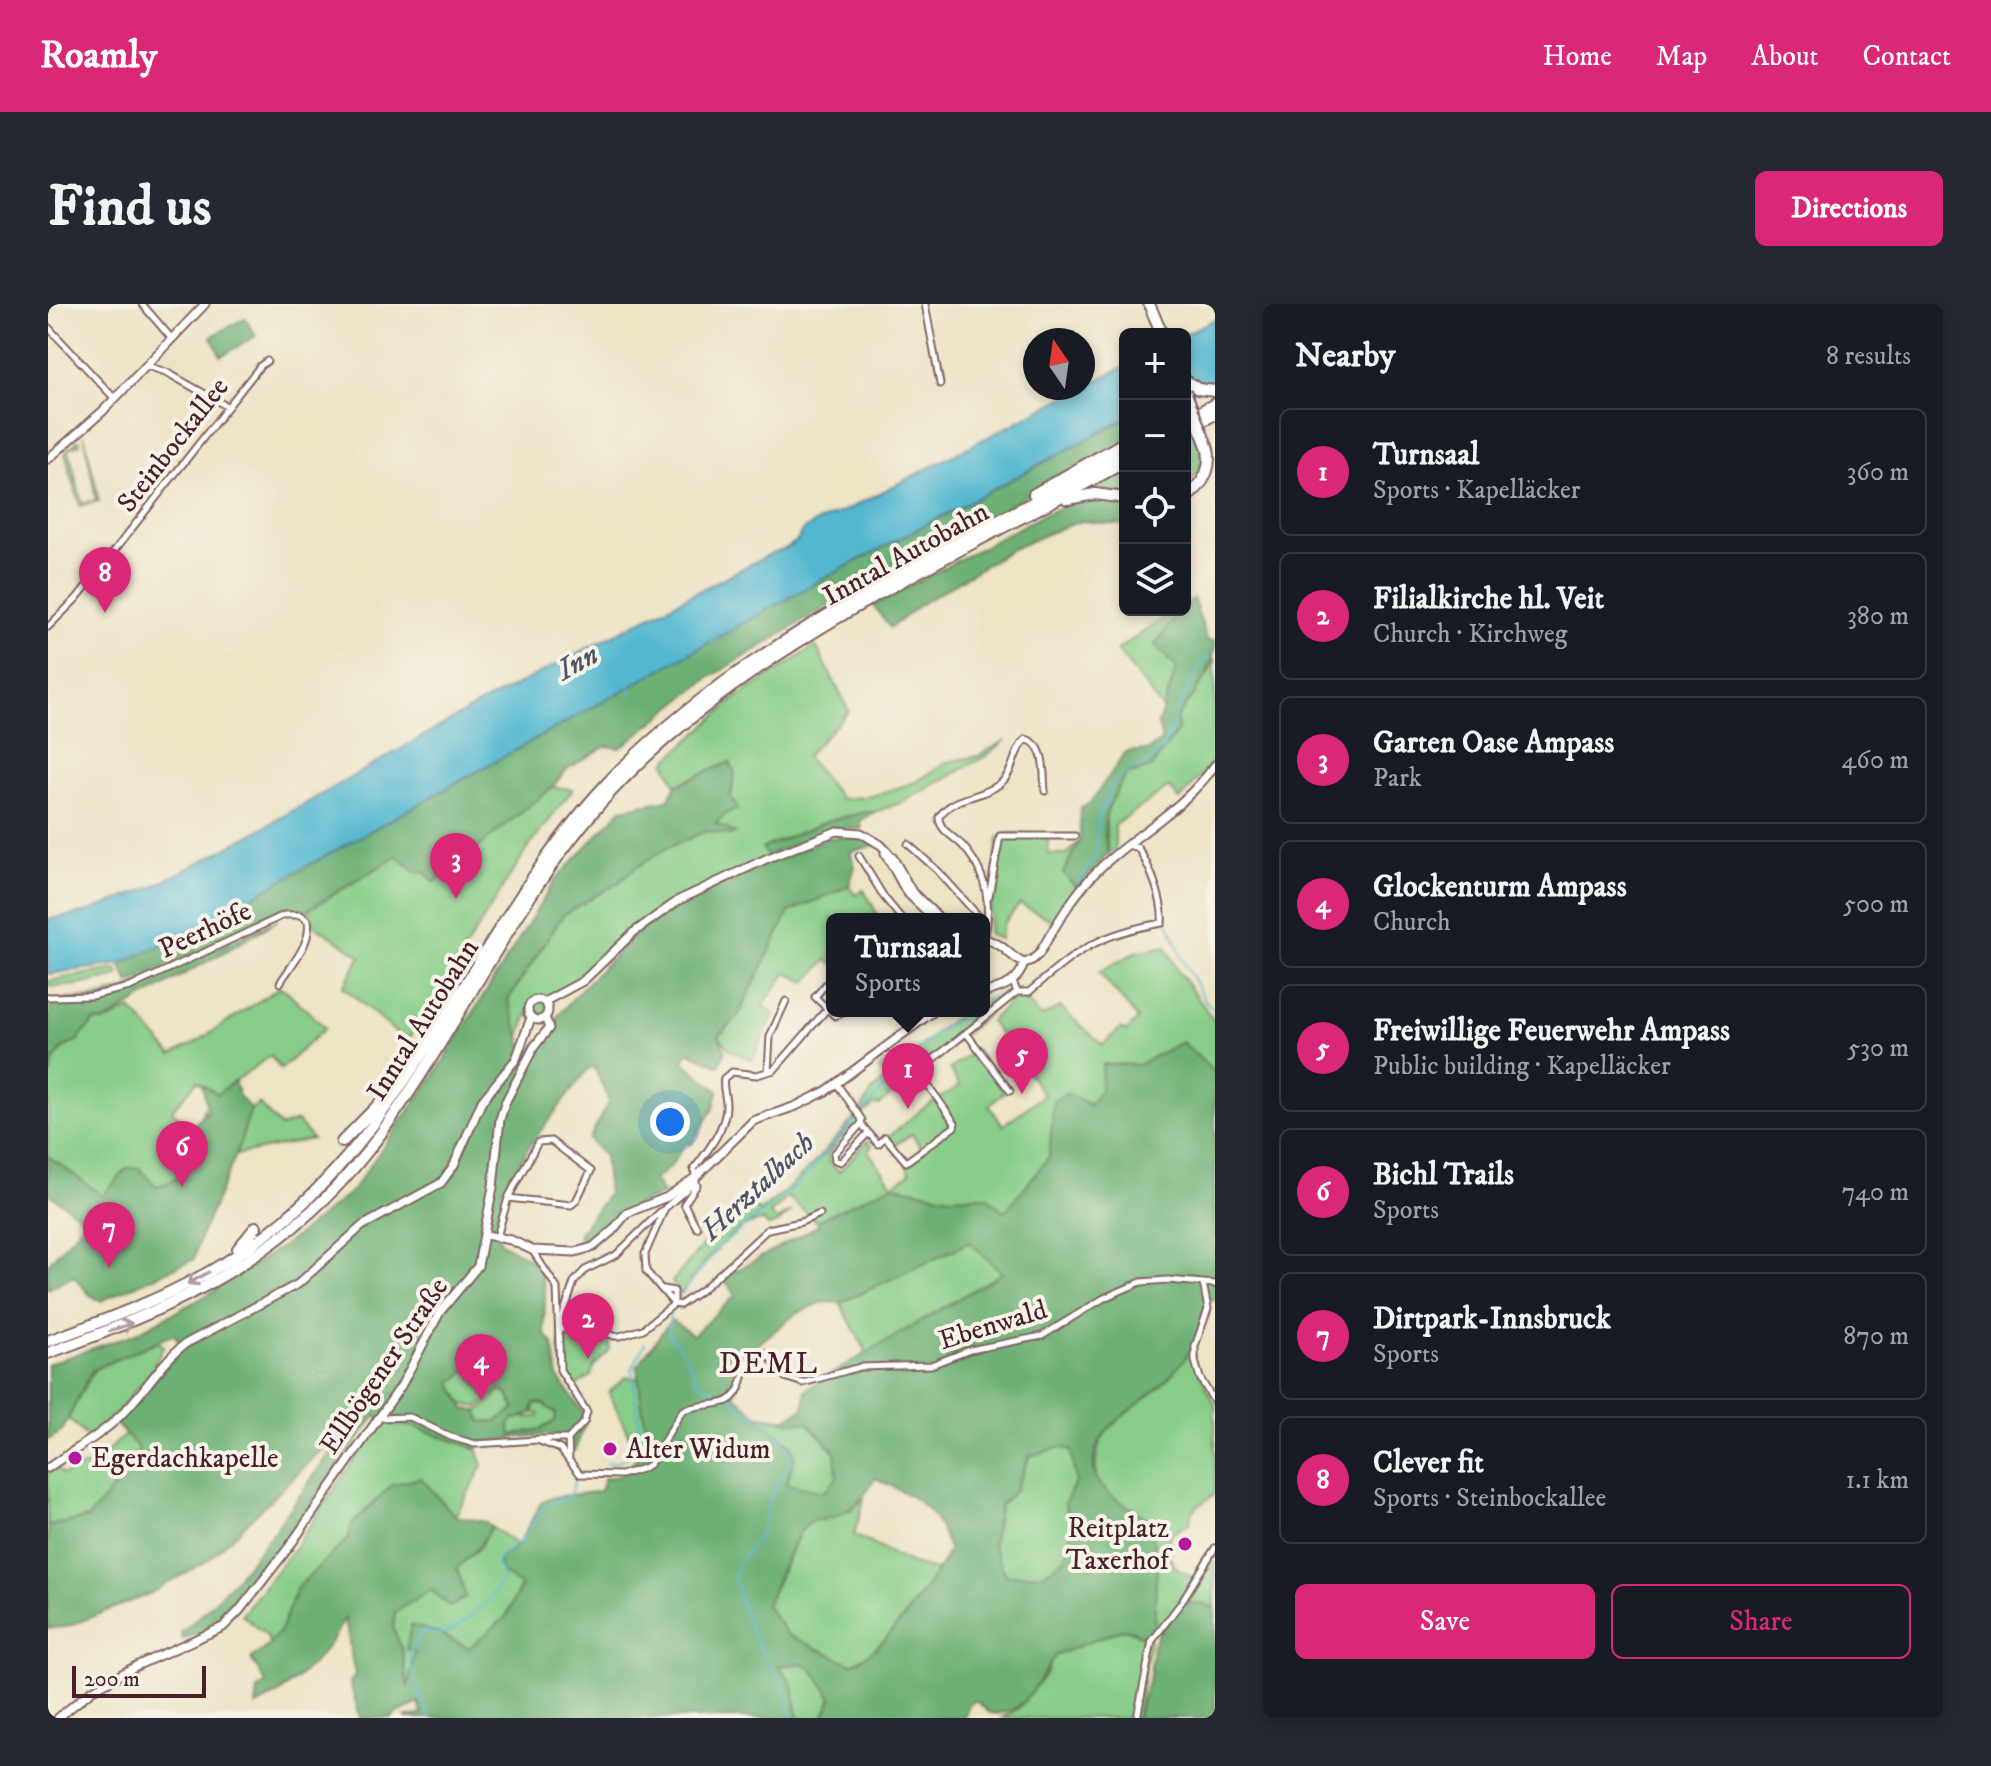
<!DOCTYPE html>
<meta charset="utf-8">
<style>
body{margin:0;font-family:"IM FELL DW Pica",serif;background:#242831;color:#f1f3f6}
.controls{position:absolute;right:24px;top:24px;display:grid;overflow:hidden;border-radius:12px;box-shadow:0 4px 12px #0003}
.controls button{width:72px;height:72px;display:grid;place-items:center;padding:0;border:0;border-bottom:2px solid #363941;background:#171b24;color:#f1f3f6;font:40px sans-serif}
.compass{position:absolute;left:975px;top:24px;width:72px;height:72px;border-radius:50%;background:#171b24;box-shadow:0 4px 12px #0003;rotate:347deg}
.scale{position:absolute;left:24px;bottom:20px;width:134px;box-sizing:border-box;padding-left:8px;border:4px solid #4a1f2b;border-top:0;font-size:22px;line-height:28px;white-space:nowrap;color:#4a1f2b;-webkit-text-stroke:6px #f7f3e8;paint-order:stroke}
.you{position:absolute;left:622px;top:818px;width:28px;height:28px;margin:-20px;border:6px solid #fff;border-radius:50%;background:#1a73e8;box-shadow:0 0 0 12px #1a73e833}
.badge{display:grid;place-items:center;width:52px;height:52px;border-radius:50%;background:#db2777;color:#fff;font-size:26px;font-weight:700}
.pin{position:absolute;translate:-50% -66px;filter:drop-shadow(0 2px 4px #0008)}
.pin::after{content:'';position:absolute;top:42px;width:28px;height:24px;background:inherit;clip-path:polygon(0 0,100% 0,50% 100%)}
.popup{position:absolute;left:778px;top:609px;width:164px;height:104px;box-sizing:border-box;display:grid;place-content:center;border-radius:12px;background:#171b24;filter:drop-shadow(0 2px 6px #0005);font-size:26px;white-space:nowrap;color:#9ea1a6}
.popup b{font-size:30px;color:#f1f3f6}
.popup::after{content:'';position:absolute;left:50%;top:100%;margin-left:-16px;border:16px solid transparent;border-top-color:#171b24}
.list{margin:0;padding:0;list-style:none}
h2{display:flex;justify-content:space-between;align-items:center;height:104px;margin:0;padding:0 32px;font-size:34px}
h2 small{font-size:26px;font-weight:400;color:#9ea1a6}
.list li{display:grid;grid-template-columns:52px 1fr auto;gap:24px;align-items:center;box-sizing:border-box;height:128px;margin:0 16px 16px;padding:0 16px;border:2px solid #363941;border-radius:12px}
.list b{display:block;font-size:30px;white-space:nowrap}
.list p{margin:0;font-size:26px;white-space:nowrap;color:#9ea1a6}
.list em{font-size:26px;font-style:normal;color:#9ea1a6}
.actions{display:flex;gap:16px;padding:24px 32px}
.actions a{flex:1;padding:18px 0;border:2px solid #db2777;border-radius:12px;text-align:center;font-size:28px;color:#db2777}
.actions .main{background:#db2777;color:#fff}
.icon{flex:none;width:44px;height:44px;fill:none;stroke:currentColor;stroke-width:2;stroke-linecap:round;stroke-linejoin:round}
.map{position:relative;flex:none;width:1167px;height:1414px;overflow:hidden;border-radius:12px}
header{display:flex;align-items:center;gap:48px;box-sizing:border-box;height:112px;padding:0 40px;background:#db2777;color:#fff}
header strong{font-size:38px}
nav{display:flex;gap:44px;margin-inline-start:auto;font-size:28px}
.intro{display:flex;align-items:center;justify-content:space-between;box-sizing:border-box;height:192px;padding:0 48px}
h1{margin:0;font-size:56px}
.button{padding:20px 36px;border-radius:12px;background:#db2777;color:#fff;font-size:28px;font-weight:700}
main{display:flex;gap:48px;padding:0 48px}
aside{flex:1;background:#171b24;border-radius:12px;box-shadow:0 4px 12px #0003}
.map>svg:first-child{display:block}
.green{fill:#87cd88;stroke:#68765a;stroke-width:2}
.forest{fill:#6db074;stroke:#5c6850;stroke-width:2;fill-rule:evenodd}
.water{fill:#52b8d0;stroke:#4e6c7e;stroke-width:2}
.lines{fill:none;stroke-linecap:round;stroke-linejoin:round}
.stream{stroke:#52b8d0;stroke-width:2}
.street-casing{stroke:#836461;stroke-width:9}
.secondary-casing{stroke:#836461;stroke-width:11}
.highway-casing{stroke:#836461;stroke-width:14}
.street{stroke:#fff;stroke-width:5}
.secondary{stroke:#fff;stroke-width:7}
.highway{stroke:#fff;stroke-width:10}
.highway-bridge-casing{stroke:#836461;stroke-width:14;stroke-linecap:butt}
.highway-bridge{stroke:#fff;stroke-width:10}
.oneway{stroke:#ae9aa0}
.poi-dot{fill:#b5179e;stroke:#f7f3e8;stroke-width:3}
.labels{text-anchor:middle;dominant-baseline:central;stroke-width:8;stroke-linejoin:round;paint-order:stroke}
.street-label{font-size:28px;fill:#4a1f2b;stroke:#f7f3e8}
.poi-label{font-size:28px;fill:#4a1f2b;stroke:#f7f3e8;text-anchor:start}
.water-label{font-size:30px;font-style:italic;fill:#4d5565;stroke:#f7f3e8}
.neighbourhood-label{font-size:30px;letter-spacing:2px;fill:#4a1f2b;stroke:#f7f3e8}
</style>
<header>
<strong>Roamly</strong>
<nav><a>Home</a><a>Map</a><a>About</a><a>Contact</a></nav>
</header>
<div class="intro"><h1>Find us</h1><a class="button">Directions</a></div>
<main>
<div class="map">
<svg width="1167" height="1414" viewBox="0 0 1167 1414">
<rect width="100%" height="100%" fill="#f7f3e8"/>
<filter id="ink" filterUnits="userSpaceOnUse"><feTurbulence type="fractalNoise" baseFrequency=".0125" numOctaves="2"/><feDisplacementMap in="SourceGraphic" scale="16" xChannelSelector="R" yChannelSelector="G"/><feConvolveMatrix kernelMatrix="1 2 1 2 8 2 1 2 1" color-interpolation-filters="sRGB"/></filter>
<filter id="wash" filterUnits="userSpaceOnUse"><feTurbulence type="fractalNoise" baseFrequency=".006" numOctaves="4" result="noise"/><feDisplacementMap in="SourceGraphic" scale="32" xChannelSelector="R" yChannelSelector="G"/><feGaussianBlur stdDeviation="1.8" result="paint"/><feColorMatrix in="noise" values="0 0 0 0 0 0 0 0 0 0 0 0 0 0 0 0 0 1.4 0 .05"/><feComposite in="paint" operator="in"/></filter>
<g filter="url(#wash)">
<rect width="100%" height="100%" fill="#ede3c5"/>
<path class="green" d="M1149 127C1156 148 1156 169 1137 184V133Z
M36 130 51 197 32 202 17 149 31 135 32 140 20 144 34 199 48 196Z
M1128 306H1133L1107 341 1129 364 1115 405 1069 346Z
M768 342 801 407 758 452 793 495 824 492 868 478 899 458 930 452 958 436 938 452 855 498 827 508H818L780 517 720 554 586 628 516 688 497 699 500 707 496 714 486 715 480 710 471 735 460 696 515 611 571 578 587 564 621 543 658 527 682 531 686 529 667 521C682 505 690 479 682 458L628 481 617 458 689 393Z
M1167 354V455L1132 496 1121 483 1067 521V546L1060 550 1057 507 1078 471 1103 464 1127 416 1159 372Z
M504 483 525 485 477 548 359 738 295 683 313 652 266 621 261 605 350 552 368 568H376L387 578Z
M960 529 1000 531 1001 550H1019L1032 536 1015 569 1029 584 1005 617 972 600 955 620 952 635 940 630 950 534Z
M801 582 807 591 816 586 832 615H784V660L779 656 758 678 739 669 715 701 726 710 704 756 682 746 670 731 690 712 741 608Z
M1118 642 1129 666 1167 718V769L1135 739 1146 1058 1167 1100V1190C1156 1198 1141 1204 1142 1219L1121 1231 1122 1255 1130 1265 1146 1274 1130 1302 1110 1327 1106 1317 1109 1260 1049 1177C1040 1125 1077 1111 1112 1082L1090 761 1055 760 1052 787 1042 801 1006 797 1001 853 957 908 938 892 901 893 844 881 768 917 740 893 722 910 728 916 744 907 730 919 720 922 716 917C685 917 650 966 633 990L624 978 697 890 711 908 739 886 768 857 813 806 824 787 840 774 830 765 840 757 856 764C863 750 901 715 917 708 922 706 930 707 936 707V697L954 690 958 694C934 714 888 761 858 765L864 772 832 801 827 800 812 812V818L805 826 802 824 781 849 780 856 791 868 819 837 824 842 820 847 845 881 862 869 858 861 875 847 864 830 847 841 840 833 878 802 912 782 902 765 928 745 956 788 941 802 955 821 996 791 942 717 967 694 975 692 993 713 1012 703 1055 741 1073 724 1078 728 1090 715 1051 668 1088 648Z
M69 665 71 672 30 681 0 683V677Z
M232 683 239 687 277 724 233 765 222 752 169 790 149 777 124 806 141 823 144 833 156 804 164 842 138 878 153 846C142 867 131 877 108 882L91 864 55 892 0 882V780L6 756 15 744 30 736 46 717 57 718 83 705 124 751 152 736Z
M211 800 232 823 249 817 264 835 188 851 203 805Z
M922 938 955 968 819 1049 792 999Z
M543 1025 559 1031 562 1046 546 1062 543 1072 524 1084C516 1064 507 1049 514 1029Z
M107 1036 116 1042 106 1060 108 1062 68 1109 40 1134 19 1113 47 1065Z
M417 1066H423L425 1075 440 1096 430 1103 414 1100 403 1078Z
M578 1073 591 1075 600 1143 581 1132 561 1088Z
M450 1087 459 1090 467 1105 449 1117 433 1118 430 1107 447 1094Z
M486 1099 496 1100 508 1110 507 1117 493 1125 463 1131 461 1120 467 1113H491L492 1110 484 1109 487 1105Z
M706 1111 760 1119 787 1148 790 1173 776 1189 738 1180 746 1154Z
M337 1119 367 1122 429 1145 435 1162 407 1212 373 1174 300 1235 249 1284 233 1325 221 1341 219 1332 194 1311 248 1242 328 1123Z
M78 1130 91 1145 83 1164 40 1214 0 1222V1168L8 1163 15 1171 48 1158Z
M1014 1143 1023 1147 1028 1177 1017 1199 1024 1227 1018 1254 995 1271H957L944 1240 952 1201 967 1187 982 1152Z
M816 1195 806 1231 862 1259 890 1267C865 1298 840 1344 803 1360L740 1331 718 1301 753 1226 764 1217 779 1215 804 1205Z
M443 1223 470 1241 453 1268 473 1281 458 1313 421 1345 393 1330 359 1346 367 1347 360 1387 354 1346 345 1323 347 1308C385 1285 420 1261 443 1223Z
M1167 1258V1303L1135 1298 1153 1269Z
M1074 1325C1086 1326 1091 1333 1102 1336L1088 1414H954L970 1405 999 1368 1001 1359 1008 1351Z
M755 1359 766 1367 784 1394 775 1414H750L745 1381 730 1362Z"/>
<path class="forest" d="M197 14 208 32 173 52 163 33Z
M1077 115V136L1013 170 919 227 787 298 661 374 572 444 558 442 519 465 504 483 387 578 376 568H368L349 552 261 605 236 607 81 680 72 660 139 629 766 280Z
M1077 165V191L1040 186Z
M1054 194 1077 198V221L1033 217 1010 225 962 246 871 301 842 324 825 301 993 212 1027 197Z
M1145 294 1159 336 1167 337C1167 367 1145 391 1128 415L1131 425 1103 464 1078 471C1060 502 1051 513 1060 550L1029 584 1015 569 1032 536V505L1043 498 1078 448 1101 446 1114 436 1110 420 1129 364 1107 341 1133 306H1137V302Z
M682 458 687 470 682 492 690 505 679 509 667 520 688 529 682 531 658 527 621 543 587 564 571 578 515 611 460 696 478 750 503 727 509 713 535 683 586 632 632 600 779 534 810 532 827 541 802 548 807 562 801 582 741 608 690 712 671 731 677 747 671 762 640 747 636 758 670 787 666 803 643 841 639 838 622 863 606 876 616 890 583 903 542 942 530 944 531 929 560 890 556 852 541 835 561 797 546 763 540 765 481 842 458 885 447 921 453 939 490 960 497 986 496 1029 505 1040 510 1073 539 1115 527 1146 522 1144 524 1136C508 1124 456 1137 434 1137L429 1145 367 1123 337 1119 328 1111 182 1312 161 1326 134 1335 133 1329C193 1278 238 1212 283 1147L278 1142 160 1256 101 1290 18 1323 0 1324V1222L40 1214 83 1164 91 1145 67 1119 135 1044 126 1030 44 1066 14 1127 0 1136V1060L86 1030 156 993 244 936 303 888 386 772 508 575 574 505 620 496 628 481ZM417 1066H423L425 1075 440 1096 453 1085 462 1091 467 1105 449 1117 433 1118 430 1107 417 1105 403 1078 413 1072ZM486 1099 496 1100 508 1110 507 1117 493 1125 464 1131 461 1120 466 1114 469 1115 484 1109Z
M818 508H827L812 517 814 525H781L719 552 714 544 780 517Z
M230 616C174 652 112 680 57 718L46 717 30 736 15 744 6 756 0 780 2 696 44 694 83 684Z
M1134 738 1167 769V996L1159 999C1155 1014 1152 1034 1143 1046 1134 1059 1122 1073 1110 1084 1084 1108 1034 1130 1048 1174 1053 1188 1089 1208 1102 1216L1109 1260 1106 1317 1109 1324H1105L1098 1335 1086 1327 1074 1325 1008 1351C992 1369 980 1414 943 1409 938 1407 933 1401 928 1397L922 1399 916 1414H775L784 1394 766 1367 755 1359 731 1362 745 1381 750 1414H356L374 1410 371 1399 349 1409 344 1414H312L302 1378 307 1372 297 1315C292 1321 289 1329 284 1336 266 1362 236 1389 208 1402L210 1386 218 1379 203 1355 221 1341 233 1325 249 1284 300 1235 304 1220 345 1180 373 1174 407 1212 438 1218 443 1223 431 1243 409 1264 418 1293 402 1303 383 1286 347 1308 345 1323 354 1346 360 1384 367 1347 358 1346 363 1321 393 1330 421 1344 458 1313 473 1282 453 1268 451 1254 470 1241 493 1199 501 1194 552 1187 556 1174 571 1172 599 1143 589 1062 623 1016 645 1031 688 991 675 974 771 921 768 917 844 881 901 893 938 892 957 908 1001 853 1006 797 1018 789 1042 801 1052 786 1055 760 1090 761ZM922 938 954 969 758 1085 756 1104 735 1117 760 1119 787 1148 789 1173 776 1188 739 1180 746 1154 744 1142 686 1091 700 1048 749 1009 775 998 792 999ZM1014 1143 1023 1147 1028 1177 1017 1199 1024 1227 1018 1254 995 1270 958 1271 944 1240 952 1201 967 1187 981 1152ZM828 1174C871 1197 883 1196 901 1246 882 1281 840 1344 803 1360L740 1331 718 1301C727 1282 746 1226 763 1217 768 1215 776 1216 782 1214 809 1205 813 1196 828 1174Z
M186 777 192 794 203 805 188 851 152 933 146 955 53 997 42 991 26 972 0 985V960L34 922V913L0 889V852L55 892 79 864H91L108 882C131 878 142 867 153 846L145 842 142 824 160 808 154 780 169 790Z
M1135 1298 1167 1303V1414H1088L1102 1371 1105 1342 1109 1332Z"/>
<path class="water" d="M1167 15V76L1137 87V30Z
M1077 62V115L766 280 139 629 72 660 0 670V615L36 609 105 583 197 534 428 402 724 249 737 245 750 236 753 228 769 218 801 205Z"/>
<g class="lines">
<path class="stream" d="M582 391V380
M1032 577 1049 550 1050 513 1062 490V482L1082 466 1094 463 1115 446 1131 402 1154 359 1162 352
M1116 606 1134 655 1157 697 1167 706
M936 697 961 686
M634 990 672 942 747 883 876 739 919 707
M622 1007 621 1031 636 1049 649 1078 681 1094
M687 1096C705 1111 741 1131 743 1156L721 1197 713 1228 689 1262 686 1274 697 1313 714 1349 736 1382 744 1414
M558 1159 569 1158 585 1149 593 1135 584 1065 597 1039
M382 1414C371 1388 349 1352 375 1327 381 1329 387 1332 394 1330 413 1325 448 1292 455 1273L449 1260 452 1253 474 1236 497 1201 521 1193 527 1176"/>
</g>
</g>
<g filter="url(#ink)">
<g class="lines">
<defs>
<path id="street" d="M94 0 124 35
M877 0 892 80
M0 23 67 95
M99 62 118 68 180 103
M0 323 29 294 212 62 219 57
M860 540 890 567 933 615
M836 549 858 589 885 615
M811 552 836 593 854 615
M941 592 952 532H1027
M936 636C944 601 939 568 914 541 905 532 891 526 891 513 905 491 934 495 953 479 967 467 965 446 978 435 999 441 995 469 997 487
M784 673 767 693 787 712 799 707
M965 678 969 688H981C1029 647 1049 630 1114 619 1116 596 1102 563 1090 544L1080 541
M0 693 43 692 82 683 236 611H253L260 617C264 639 243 661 232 679
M919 730 962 787
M863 767 878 761 969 688
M720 768 722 732 738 697
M789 780 814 816 813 820 830 840 837 833 858 858 906 823 907 819 869 766
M813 820 786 850 787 856 793 858 820 829
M649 881 636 900 649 924
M449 933 460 894 490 838 503 837 543 867 528 897 523 901 460 894
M484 946 509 984 512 1066 539 1108 536 1118 520 1135 521 1157
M1155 979 1160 1005 1147 1042V1057L1152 1074 1167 1099
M615 985 626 987V999
M626 1000 598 967 597 950 617 904 648 877 646 865C659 848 679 823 678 800 678 791 674 784 676 774L684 768 709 771 726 766 779 705
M512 1020 526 978 537 966 568 951 613 907
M511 1025 544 1023 566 1032H572L595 1025 626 1000 632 1001 656 984 720 925 753 918 772 910
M329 1114 362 1113 403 1133 427 1140 489 1136 512 1145 532 1170 573 1171 596 1164 602 1160 634 1107C649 1099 675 1103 684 1094 698 1082 693 1060 708 1049L719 1050 737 1073 755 1079 812 1063 883 1061 922 1046 994 1032 1056 994 1093 978 1120 976 1167 980
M489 1135H520
M1089 1414 1104 1337 1132 1300 1167 1244"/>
<path id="secondary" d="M0 155 55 107 157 0
M936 635C960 641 959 652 976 659
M976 659 984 656 991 650C1009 619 1026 589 1052 564 1089 529 1137 504 1167 461
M936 689C954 683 971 679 976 659
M480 706a10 10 0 1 1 20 0a10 10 0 1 1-20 0Z
M496 698 535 677 586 628 631 596 720 554 789 527 813 529 833 541 845 554 864 588 892 615
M438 931 463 936 484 946 527 948 545 943 564 927 579 909 619 893 648 873 705 817 748 802 778 787 886 707
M0 1164C25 1146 51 1133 73 1111 96 1089 111 1060 137 1040L250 980 314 922 393 879 406 861 434 797 468 755 483 714
M10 1414 43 1387 88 1362 175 1323 191 1307 241 1243 353 1082 392 1008 430 962 445 883 452 815 458 797 486 743 501 724 497 713"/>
<path id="highway" d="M1101 0 1114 30
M1137 76 1150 85 1167 87
M1137 116 1167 100
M1137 126 1167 110
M986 190 1077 138
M1137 194C1157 181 1167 159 1157 137
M1019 195 1047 190 1077 194
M294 838 342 789
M190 945 208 923
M0 1037C84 1007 167 975 235 917 380 795 437 603 569 469 660 378 768 315 881 254 946 219 1011 184 1077 149
M0 1049C124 1005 234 955 318 849 411 730 467 585 574 476 714 334 905 254 1077 158"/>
</defs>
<use href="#street" class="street-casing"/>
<use href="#secondary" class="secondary-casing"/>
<use href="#highway" class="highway-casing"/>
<use href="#street" class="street"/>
<use href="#secondary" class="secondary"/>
<use href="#highway" class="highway"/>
<defs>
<path id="highway-bridge" d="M1137 87 1157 137"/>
</defs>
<use href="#highway-bridge" class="highway-bridge-casing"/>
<use href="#highway-bridge" class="highway-bridge"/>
</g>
<defs><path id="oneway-shaft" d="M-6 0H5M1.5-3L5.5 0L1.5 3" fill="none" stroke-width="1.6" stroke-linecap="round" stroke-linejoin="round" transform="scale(2)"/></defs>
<g class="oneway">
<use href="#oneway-shaft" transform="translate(150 974) rotate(151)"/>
<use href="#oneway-shaft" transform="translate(73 1023) rotate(-21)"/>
</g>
</g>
<g class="poi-dot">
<circle cx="562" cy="1145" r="8"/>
<circle cx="27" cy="1154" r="8"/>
<circle cx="1137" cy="1240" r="8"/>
</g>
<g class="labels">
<g class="street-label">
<text transform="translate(125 141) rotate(-52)">Steinbockallee</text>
<text transform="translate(858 250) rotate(-29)">Inntal Autobahn</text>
<text transform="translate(157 626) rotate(-25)">Peerhöfe</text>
<text transform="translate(375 716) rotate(-58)">Inntal Autobahn</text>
<text transform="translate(945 1021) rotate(-17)">Ebenwald</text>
<text transform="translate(336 1062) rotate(-56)">Ellbögener Straße</text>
</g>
<g class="poi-label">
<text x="578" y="1145">Alter Widum</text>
<text x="43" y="1154">Egerdachkapelle</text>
<text x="1121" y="1224" text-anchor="end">Reitplatz<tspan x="1121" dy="32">Taxerhof</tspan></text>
</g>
<g class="water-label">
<text transform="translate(530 359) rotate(-29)">Inn</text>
<text transform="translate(710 883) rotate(-43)">Herztalbach</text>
</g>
<g class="neighbourhood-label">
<text x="721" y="1060">DEML</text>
</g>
</g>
</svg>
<div class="controls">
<button>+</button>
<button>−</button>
<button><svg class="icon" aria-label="locate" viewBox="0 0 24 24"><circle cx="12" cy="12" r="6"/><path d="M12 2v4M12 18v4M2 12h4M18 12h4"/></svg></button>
<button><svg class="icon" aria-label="layers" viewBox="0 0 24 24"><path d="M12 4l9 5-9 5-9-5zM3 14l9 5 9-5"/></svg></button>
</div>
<svg class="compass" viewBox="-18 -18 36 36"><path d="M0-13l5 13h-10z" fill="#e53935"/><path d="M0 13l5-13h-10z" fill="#9ea1a6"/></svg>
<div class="scale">200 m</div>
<div class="you"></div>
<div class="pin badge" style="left:860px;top:805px">1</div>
<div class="popup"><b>Turnsaal</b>Sports</div>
<div class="pin badge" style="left:540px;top:1055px">2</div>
<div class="pin badge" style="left:408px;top:595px">3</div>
<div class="pin badge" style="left:433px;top:1096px">4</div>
<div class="pin badge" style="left:974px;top:790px">5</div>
<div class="pin badge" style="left:134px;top:883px">6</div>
<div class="pin badge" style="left:61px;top:964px">7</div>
<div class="pin badge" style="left:57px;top:309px">8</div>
</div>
<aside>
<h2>Nearby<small>8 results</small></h2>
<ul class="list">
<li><span class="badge">1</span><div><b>Turnsaal</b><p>Sports · Kapelläcker</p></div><em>360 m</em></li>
<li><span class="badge">2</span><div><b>Filialkirche hl. Veit</b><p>Church · Kirchweg</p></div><em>380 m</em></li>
<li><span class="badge">3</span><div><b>Garten Oase Ampass</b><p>Park</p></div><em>460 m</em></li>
<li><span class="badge">4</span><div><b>Glockenturm Ampass</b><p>Church</p></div><em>500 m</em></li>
<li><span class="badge">5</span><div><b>Freiwillige Feuerwehr Ampass</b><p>Public building · Kapelläcker</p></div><em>530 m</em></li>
<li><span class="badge">6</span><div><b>Bichl Trails</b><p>Sports</p></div><em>740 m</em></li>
<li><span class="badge">7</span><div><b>Dirtpark-Innsbruck</b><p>Sports</p></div><em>870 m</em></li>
<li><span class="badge">8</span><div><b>Clever fit</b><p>Sports · Steinbockallee</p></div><em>1.1 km</em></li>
</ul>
<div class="actions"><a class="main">Save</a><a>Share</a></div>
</aside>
</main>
